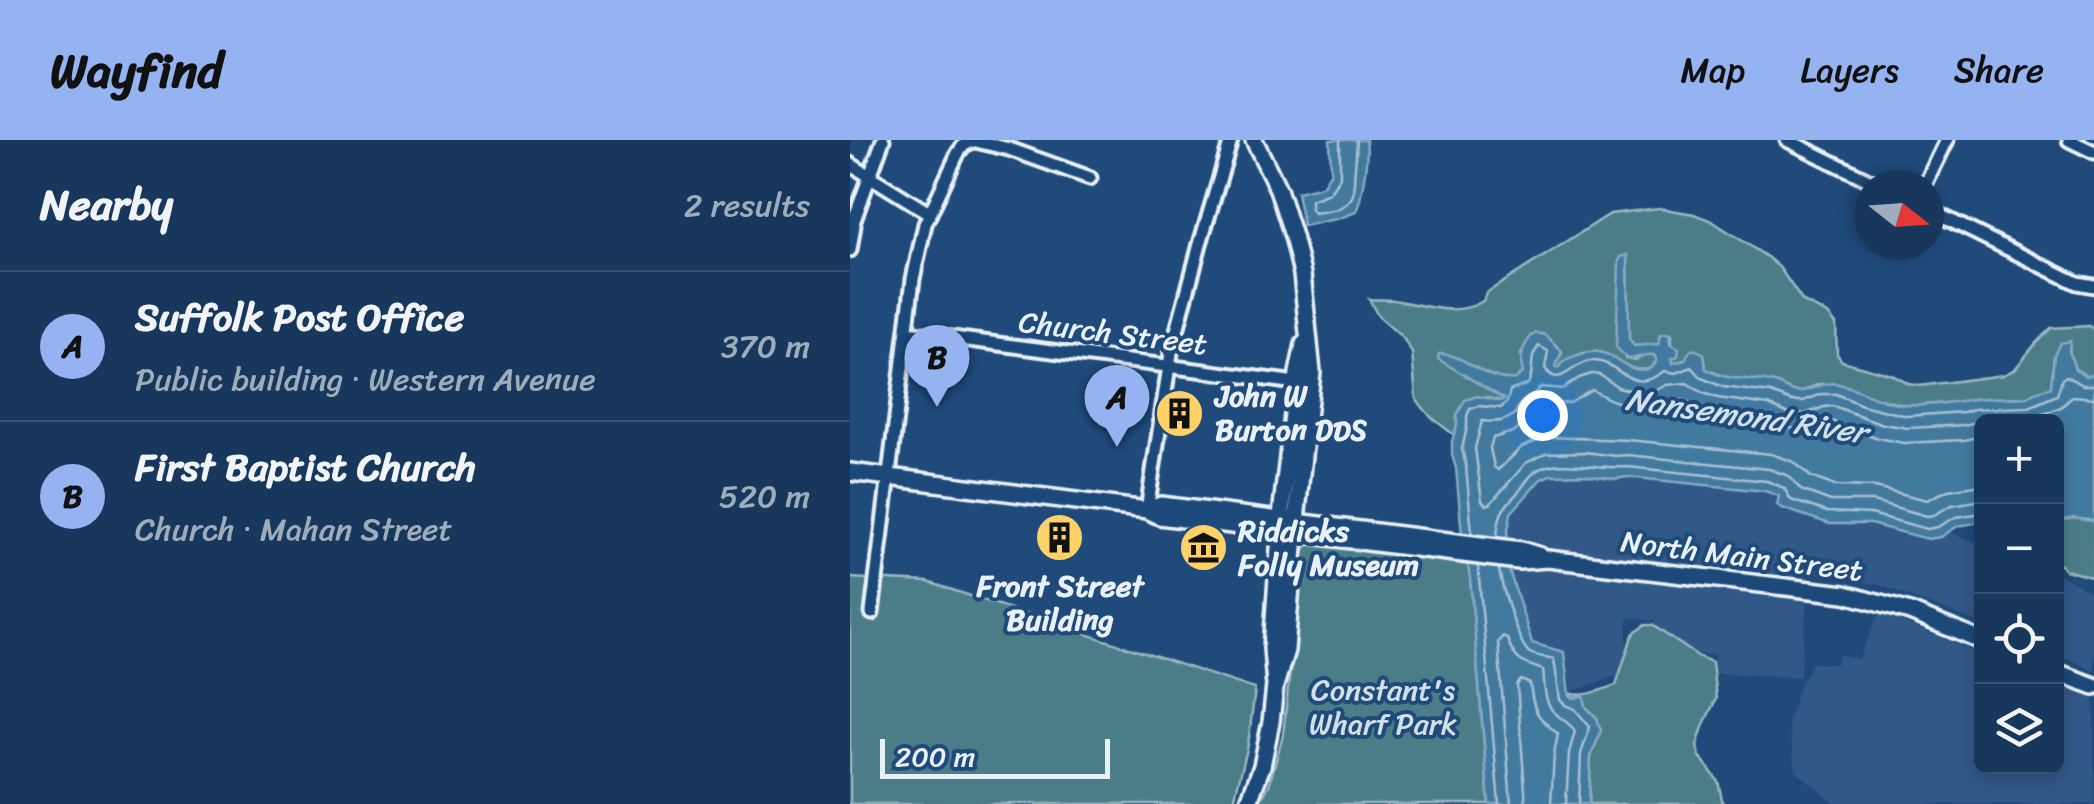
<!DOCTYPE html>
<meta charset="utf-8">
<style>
body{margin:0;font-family:Sriracha,sans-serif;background:#203f62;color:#f1f3f6}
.controls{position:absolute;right:30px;bottom:30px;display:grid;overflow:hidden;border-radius:15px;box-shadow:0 5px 15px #0003}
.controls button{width:90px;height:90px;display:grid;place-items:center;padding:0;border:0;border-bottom:2px solid #365272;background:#17385c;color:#f1f3f6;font:50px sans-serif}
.compass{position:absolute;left:1004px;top:30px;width:90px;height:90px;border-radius:50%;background:#17385c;box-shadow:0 5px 15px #0003;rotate:107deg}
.scale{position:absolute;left:30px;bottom:25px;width:230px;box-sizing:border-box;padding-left:10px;border:5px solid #e8f1f8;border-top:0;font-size:28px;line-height:35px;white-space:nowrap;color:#e8f1f8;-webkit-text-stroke:8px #1f4a7a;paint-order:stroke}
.you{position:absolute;left:692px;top:275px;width:35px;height:35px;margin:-25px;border:8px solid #fff;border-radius:50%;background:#1a73e8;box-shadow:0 0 0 15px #1a73e833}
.badge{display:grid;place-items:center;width:65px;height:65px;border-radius:50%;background:#95b2f1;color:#111;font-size:32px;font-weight:700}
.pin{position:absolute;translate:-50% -82px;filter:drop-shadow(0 2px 5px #0008)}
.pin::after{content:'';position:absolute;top:52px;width:35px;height:30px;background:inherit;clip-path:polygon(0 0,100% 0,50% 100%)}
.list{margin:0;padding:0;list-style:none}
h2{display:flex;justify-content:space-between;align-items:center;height:130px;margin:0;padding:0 40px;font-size:42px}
h2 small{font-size:32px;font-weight:400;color:#9eacbb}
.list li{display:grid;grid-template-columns:65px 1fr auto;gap:30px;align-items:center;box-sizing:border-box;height:150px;padding:0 40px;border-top:2px solid #365272}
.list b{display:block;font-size:38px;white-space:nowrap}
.list p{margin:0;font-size:32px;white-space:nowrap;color:#9eacbb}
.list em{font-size:32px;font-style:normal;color:#9eacbb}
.icon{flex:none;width:55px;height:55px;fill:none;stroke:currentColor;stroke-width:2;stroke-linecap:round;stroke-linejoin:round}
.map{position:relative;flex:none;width:1244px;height:664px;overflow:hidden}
header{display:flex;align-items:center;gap:60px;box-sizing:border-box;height:140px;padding:0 50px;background:#95b2f1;color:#111}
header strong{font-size:48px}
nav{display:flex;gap:55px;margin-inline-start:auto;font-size:35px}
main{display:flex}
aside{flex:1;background:#17385c}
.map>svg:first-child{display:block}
.built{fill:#325887}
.green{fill:#4c7d88;stroke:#9ab7c0;stroke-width:2.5}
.water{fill:#437a9f;stroke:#85aac3;stroke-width:2.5}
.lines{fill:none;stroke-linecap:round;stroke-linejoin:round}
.shore{stroke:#a6c1d4;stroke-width:2.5}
.minor-casing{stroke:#e8f1f8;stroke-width:19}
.major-casing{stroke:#e8f1f8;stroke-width:22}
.minor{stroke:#1f4a7a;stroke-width:11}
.major{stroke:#1f4a7a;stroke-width:15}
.labels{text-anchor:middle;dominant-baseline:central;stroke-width:8;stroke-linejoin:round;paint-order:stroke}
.street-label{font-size:30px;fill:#e8f1f8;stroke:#1f4a7a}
.poi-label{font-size:30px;font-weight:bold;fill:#e8f1f8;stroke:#1f4a7a;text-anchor:start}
.park-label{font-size:30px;fill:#d1e0e7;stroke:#1f4a7a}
.water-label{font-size:32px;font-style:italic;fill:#cfdfeb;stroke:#1f4a7a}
</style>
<header>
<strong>Wayfind</strong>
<nav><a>Map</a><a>Layers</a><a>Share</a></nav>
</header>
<main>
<aside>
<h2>Nearby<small>2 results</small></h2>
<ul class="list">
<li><span class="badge">A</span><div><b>Suffolk Post Office</b><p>Public building · Western Avenue</p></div><em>370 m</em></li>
<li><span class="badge">B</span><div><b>First Baptist Church</b><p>Church · Mahan Street</p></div><em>520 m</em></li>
</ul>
</aside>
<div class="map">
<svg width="1244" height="664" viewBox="0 0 1244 664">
<rect width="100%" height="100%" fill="#1f4a7a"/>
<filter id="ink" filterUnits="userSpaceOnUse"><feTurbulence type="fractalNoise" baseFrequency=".01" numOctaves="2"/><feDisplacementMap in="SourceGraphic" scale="20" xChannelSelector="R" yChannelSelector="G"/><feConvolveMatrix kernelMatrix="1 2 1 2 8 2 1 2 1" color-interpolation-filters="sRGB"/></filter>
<g filter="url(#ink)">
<path class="built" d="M733 334 915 351 929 356 951 373 980 384H1020L1069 397H1091L1100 392 1131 404V484L1029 445 960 432 950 537 864 533 865 515 811 512 804 481 778 477 775 533 718 553 714 512 708 508 682 503 659 430 657 396 661 373 691 339 700 335Z
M1207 433 1244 454V530L1207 514Z
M1029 473 1131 514 1132 626H1206L1207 543 1244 558V664H986L946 631 938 582 949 546 962 523 986 524 990 515 1009 519Z"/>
<path class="green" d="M809 68 844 74 862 81 917 117 929 127 953 162 978 174 986 184 987 214 992 221 1042 235 1059 244 1069 246 1153 235 1165 229 1186 203 1201 188 1239 186 1244 190V234L1237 236 1225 229 1219 211 1220 202 1204 215 1201 248 1183 253 1178 257 1122 259 1112 262 1058 266 1015 255 988 244H969L951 252 942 251 928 244 875 237 856 229 854 214 824 223 821 221 822 196 809 204 784 206 779 199 778 115 775 218 786 220 795 214 804 215 807 220 802 228C770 238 764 200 728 215 719 219 714 221 708 228L705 227 712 213 681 196 671 215 673 231 666 239C646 242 633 230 616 225 607 222 597 221 589 219L655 260 650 261 636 257 607 275V285L604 295 581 277 566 259 562 213 553 198 528 176 519 159C528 160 536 159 544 160 574 165 606 178 633 161L636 153 760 74Z
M1224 378 1244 381V438L1215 430 1207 422V381Z
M463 403 611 422 612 424 619 425 639 664H409L419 645 433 595 453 411 456 407Z
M0 438 78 442 405 549 398 605 383 664H0Z
M795 485H802L849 517 862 522 866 559 854 584 847 605 849 615 868 641 873 664H739L741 616 747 601V578L736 567 734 557 723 558 718 553C735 558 751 550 766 545L781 499 784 493Z"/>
<path class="water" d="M480 0H516C519 15 512 58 506 72L490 78 453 86 447 52 472 46 481 32Z
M778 115 779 199 784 206 809 204 811 194 821 193 820 203 829 208 828 216 822 218 823 223 835 220C839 208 844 207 854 214L856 229C877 242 901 237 924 243 934 245 941 254 952 251 965 249 975 241 989 244 1012 249 1031 263 1055 265 1076 267 1104 262 1124 259 1141 257 1160 258 1178 257L1183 253 1201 247 1204 215 1210 203 1220 201 1219 211 1225 229 1236 236 1244 234V381L1224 378 1207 381 1206 282H1132L1131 382 1108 386 1091 397 1078 399 1020 384H980L932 368 927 365 929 356 915 351 776 337 767 339 733 334 700 335 691 339 661 373 657 396 659 430 682 503 714 512 719 556 723 558 734 556 736 567 747 578 751 591 741 616 739 664H639L620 437 612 395 606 328 602 315V301L607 285V275L615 260 627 256 650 261 654 259 588 219 589 214C617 213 633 243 666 239L673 232C668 219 674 200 686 193L696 195 712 211 705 227 708 228C714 220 718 218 728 215 766 201 770 238 802 228L807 220 804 215C783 213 784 229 766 207L769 121 771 117Z"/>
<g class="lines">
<path class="shore" d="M490 0V37L479 53 461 60V69L464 73C479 71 496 70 503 55L507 0
M1132 296 1114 300 1054 303 1028 298 981 281 958 289 934 288 914 279 865 273 834 260 821 261 798 268 780 266 761 260 742 250 720 263 696 264 682 273 666 291 643 298 640 308 644 327 648 330 672 307 697 297 778 300 921 314 944 322 961 337 985 346 1025 347 1077 360 1098 350 1132 345
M1132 360 1102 365 1084 375 1077 376 1023 361H981L951 350 939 336 919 329 777 315 766 316 735 312 696 313 676 323 640 364 636 365 632 361 625 308 632 281C644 282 657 283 666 272 667 269 668 266 670 264 675 258 685 254 691 247L713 249 729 238 742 234 750 235 768 247 791 253 808 250 817 245 837 243 853 253 868 258 919 265 937 273 955 274 974 267 983 266 1033 284 1058 288 1114 285 1126 282 1181 279 1211 267 1223 256 1244 258
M622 394 616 326 612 309 617 287V276L620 269 629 266 651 268 657 262 660 251 678 244C686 229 677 220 689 206L698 211 695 228C709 251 722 222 742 221 769 219 779 258 815 231L826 233 842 227 852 238 873 247 921 253 942 261H953L972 254H986L1012 265 1057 276 1113 272 1124 269 1179 267 1207 255 1212 239 1216 236 1233 245H1244
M647 397C649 370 653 369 670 350 675 344 679 336 685 332 703 316 753 330 777 327L917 341 934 348 941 360 977 372 1021 374 1077 389 1088 387 1106 377 1132 373
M628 426 649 664
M649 429C651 443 669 508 680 513 687 517 697 517 704 519L710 560 715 565 725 569 740 587 731 614 729 664
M661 664 648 502 653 496 657 499C666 522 670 522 693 530 695 544 693 563 705 573 712 580 719 582 725 591L719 613 716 664
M676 664 667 545 671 540 680 544C683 572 687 577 708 594L704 614 701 664"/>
<defs>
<path id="minor" d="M122 0 159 9 240 38
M937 0 1029 45
M1219 0 1244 12
M0 24 79 73
M1075 45 1097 0
M1079 70 1227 143 1244 146
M0 91 33 0
M0 110 4 85
M57 192 454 244
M297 370 321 213 350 104 381 0
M22 473 63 139 75 84 108 13 114 5 123 1"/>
<path id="major" d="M404 0 428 49 443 96 452 134 462 232 446 381 436 510 425 546
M0 332 297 370 309 376 669 421 698 419 995 454 1060 472 1132 501
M297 370 311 365 671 410 690 416
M1206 532 1244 546
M398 664 412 626 421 582 425 546 422 508 432 367 448 233 454 204"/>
</defs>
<use href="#minor" class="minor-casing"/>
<use href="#major" class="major-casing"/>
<use href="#minor" class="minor"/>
<use href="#major" class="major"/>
</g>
</g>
<defs>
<symbol id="building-disc" viewBox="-11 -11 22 22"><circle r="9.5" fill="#ffd166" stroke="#1f4a7a"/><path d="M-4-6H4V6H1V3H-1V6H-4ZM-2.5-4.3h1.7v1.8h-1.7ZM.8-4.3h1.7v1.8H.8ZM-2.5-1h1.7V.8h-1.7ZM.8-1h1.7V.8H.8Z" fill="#111"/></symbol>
<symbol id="museum-disc" viewBox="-11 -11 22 22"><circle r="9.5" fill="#ffd166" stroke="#1f4a7a"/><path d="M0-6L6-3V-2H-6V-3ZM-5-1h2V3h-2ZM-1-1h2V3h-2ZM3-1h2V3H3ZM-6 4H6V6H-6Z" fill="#111"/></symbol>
</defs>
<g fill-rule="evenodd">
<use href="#building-disc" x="302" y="246" width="55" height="55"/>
<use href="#building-disc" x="182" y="370" width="55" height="55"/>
<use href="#museum-disc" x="326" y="380" width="55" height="55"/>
</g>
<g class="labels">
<g class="street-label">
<text transform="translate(263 193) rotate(7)">Church Street</text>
<text transform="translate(892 416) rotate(7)">North Main Street</text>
</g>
<g class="poi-label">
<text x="365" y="256">John W<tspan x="365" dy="34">Burton DDS</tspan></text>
<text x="388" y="391">Riddicks<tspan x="388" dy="34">Folly Museum</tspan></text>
<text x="210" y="446" text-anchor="middle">Front Street<tspan x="210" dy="34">Building</tspan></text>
</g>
<g class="park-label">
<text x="533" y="550">Constant's<tspan x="533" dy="34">Wharf Park</tspan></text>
</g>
<g class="water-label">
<text transform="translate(896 276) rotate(8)">Nansemond River</text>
</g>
</g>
</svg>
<div class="controls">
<button>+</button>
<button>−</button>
<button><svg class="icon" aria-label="locate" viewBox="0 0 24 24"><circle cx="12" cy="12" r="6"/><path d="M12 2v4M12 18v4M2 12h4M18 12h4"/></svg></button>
<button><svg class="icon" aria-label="layers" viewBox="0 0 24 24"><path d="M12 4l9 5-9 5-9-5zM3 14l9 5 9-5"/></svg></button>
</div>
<svg class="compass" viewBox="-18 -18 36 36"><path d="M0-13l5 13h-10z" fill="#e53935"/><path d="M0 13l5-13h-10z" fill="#9eacbb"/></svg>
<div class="scale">200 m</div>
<div class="you"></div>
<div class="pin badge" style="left:267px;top:307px">A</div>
<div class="pin badge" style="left:87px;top:267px">B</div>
</div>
</main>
